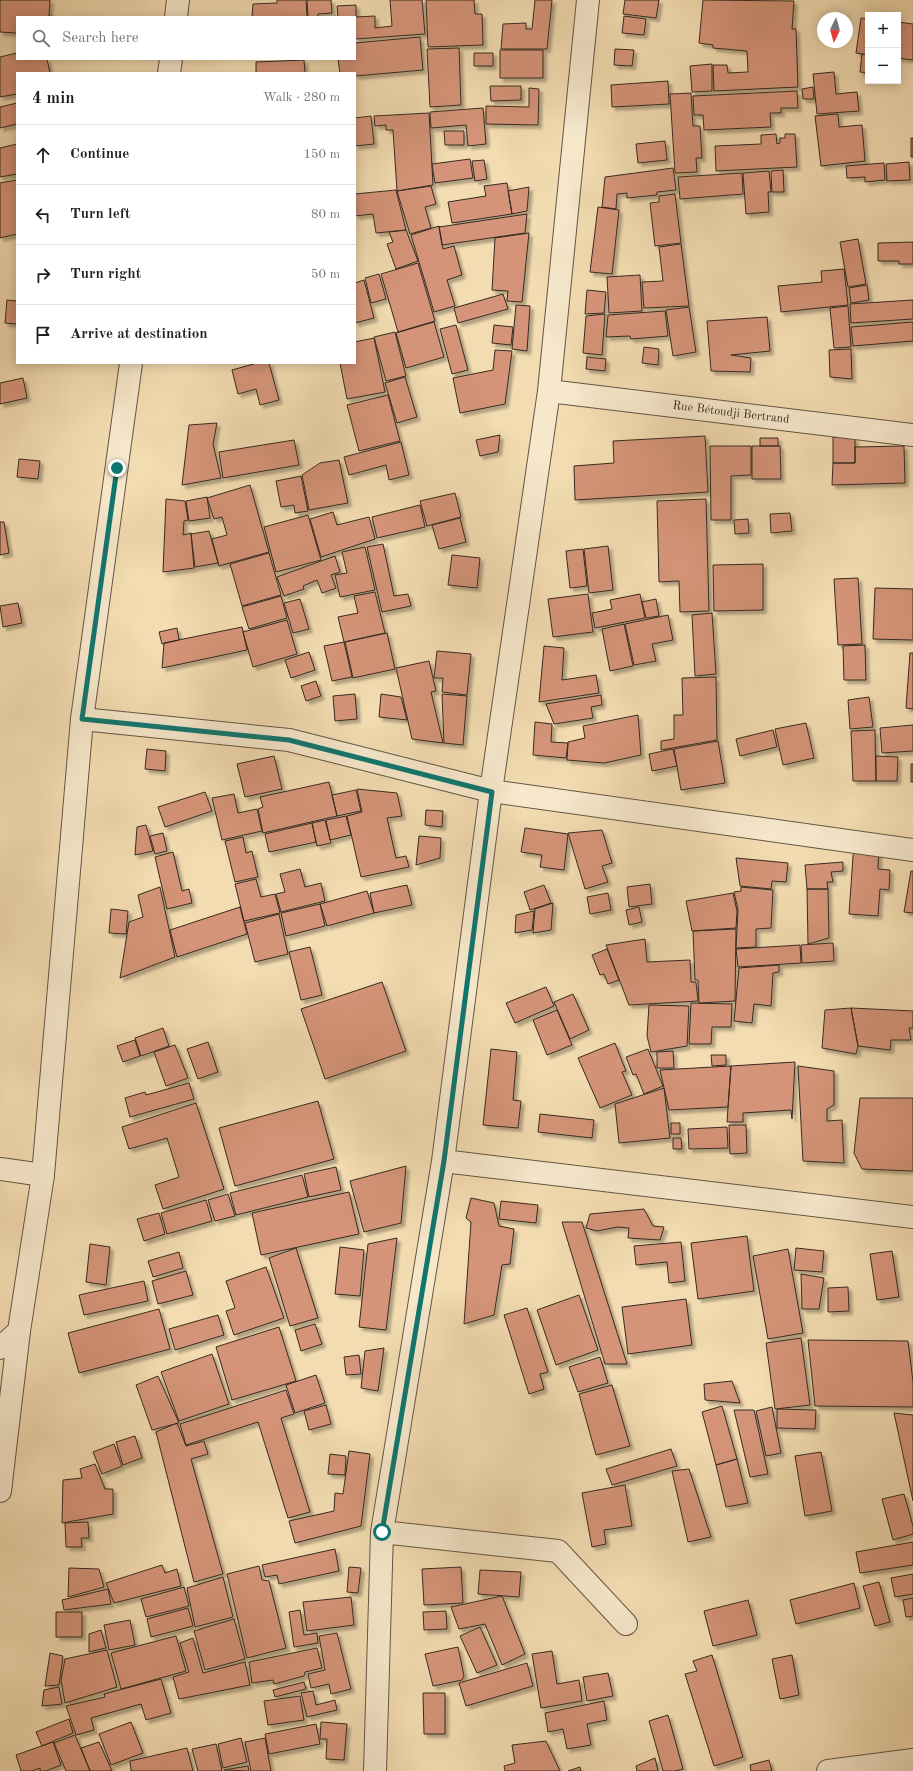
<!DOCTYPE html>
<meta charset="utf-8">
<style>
body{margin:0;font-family:"Old Standard TT",serif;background:#f6f6f6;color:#202124}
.controls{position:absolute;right:12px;top:12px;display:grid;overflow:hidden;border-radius:0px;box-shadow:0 2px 10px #0003}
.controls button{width:36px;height:36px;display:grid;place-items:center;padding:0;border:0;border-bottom:1px solid #e0e0e0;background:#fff;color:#202124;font:20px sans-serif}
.compass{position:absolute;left:817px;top:12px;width:36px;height:36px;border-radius:50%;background:#fff;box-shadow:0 2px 10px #0003;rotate:185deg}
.stop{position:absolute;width:12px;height:12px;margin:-9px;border:3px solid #0f766e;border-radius:50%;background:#fff}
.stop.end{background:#0f766e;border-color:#fff;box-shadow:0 1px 4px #0008}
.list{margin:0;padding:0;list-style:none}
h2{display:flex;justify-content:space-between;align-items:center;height:52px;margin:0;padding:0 16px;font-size:17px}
h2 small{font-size:13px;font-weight:400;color:#757577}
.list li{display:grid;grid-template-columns:26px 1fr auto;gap:12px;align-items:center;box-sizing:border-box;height:60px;padding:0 16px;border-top:1px solid #e0e0e0}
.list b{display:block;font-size:15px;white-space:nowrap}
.list em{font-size:13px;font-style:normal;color:#757577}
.icon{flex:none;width:22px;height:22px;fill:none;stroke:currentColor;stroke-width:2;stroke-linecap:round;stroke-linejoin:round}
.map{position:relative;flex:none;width:913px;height:1771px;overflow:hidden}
.search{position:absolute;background:#fff;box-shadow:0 2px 10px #0003;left:16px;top:16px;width:340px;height:44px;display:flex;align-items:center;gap:10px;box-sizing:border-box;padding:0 14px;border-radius:0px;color:#757577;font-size:15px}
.panel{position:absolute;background:#fff;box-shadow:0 2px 10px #0003;left:16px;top:72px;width:340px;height:292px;border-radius:0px}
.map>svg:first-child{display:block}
.building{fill:#d59479;stroke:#352a1f;filter:url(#shadow)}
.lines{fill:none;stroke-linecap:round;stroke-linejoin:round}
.minor-casing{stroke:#645644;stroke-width:24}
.tertiary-casing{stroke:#645644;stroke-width:24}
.minor{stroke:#f7e8cc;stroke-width:22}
.tertiary{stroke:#f7e8cc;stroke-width:22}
.route{stroke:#0f766e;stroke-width:5}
.labels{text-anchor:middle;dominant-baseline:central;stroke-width:4;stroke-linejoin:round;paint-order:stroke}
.street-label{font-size:12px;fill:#352a1f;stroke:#f7e8cc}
</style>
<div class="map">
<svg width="913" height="1771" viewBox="0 0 913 1771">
<defs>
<filter id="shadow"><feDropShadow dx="3.5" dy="3.5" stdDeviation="1" flood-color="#0004"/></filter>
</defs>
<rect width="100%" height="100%" fill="#f3dcb1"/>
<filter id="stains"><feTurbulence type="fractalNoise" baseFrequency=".005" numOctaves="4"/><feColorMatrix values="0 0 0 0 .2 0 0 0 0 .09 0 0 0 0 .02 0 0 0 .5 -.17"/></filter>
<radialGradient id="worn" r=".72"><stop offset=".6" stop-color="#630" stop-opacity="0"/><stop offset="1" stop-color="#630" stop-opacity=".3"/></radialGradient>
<path class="building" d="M0 0H50L49 16 58 17H17V33L0 32Z
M277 0H306L307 17H252L253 4 277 3Z
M307 0H331L332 13 318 14V17H308Z
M390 0H422L425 34 355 39V17H338L337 6 356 5V17L375 16V28L392 26Z
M426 0H474L475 14H482L483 45 428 47Z
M535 0H552L547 49H501L503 24 526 23V29H532Z
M625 0H659L656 18 623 14Z
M703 0 794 1 792 29H796L798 87 714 91 713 65H727L728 73 748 72 747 51 713 48V45L699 43Z
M624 16 646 19 644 35 622 33Z
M861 18 868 19V55L856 53Z
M898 22 913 24V60L898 58Z
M420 37 423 70 355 76V73H340L338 59H355V43Z
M459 48 461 105 430 107 427 49Z
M615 49 634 50 632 66 614 65Z
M500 50H543V78H500Z
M17 53V59H47L50 73H17V94L0 97V57Z
M474 53H493V66H474Z
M862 54 868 55V73L860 72Z
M304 60 305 73H256V62Z
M712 64V91L692 92 690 66Z
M834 72 836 94 857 92 859 111 817 114 813 74Z
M668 81 669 104 612 107 611 85Z
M490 86H521V100L491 101Z
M813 87 814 99H803L802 89Z
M529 88 539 89 538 125 486 124V106L529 107Z
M797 91 798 108H781V113H770L771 127 704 130 703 115H694L693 96Z
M691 93 693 126H700L702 158H696L697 172 675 173 670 94Z
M17 103V124L0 128V107Z
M483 108 486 144 468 146 466 125 431 128 430 112Z
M429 113 433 185 397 191 393 130H386V125L375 126 374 116Z
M838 114 839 127 862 125 865 161 821 166 815 116Z
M371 116 374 144 355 146V118Z
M444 131H464V145H445Z
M776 134 777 144 780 143V138H785V134H795L797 167 716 171 715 146 761 144V135Z
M911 138H913V157H911Z
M665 141 667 160 638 163 636 144Z
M17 144V174L0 177V148Z
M470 159 473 178 435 183 432 164Z
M484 160 487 179 475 181 472 161Z
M909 162 910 180 887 181 886 164Z
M884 163 885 180 865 182V177L847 178 846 166Z
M673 168 676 190 657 192V195L627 198V193L617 194 616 209 602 207 605 177Z
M783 170 784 192H772L771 171Z
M769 171 771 192H768L769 212 746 214 743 173Z
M742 173 743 194 680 199 678 177Z
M17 180V234L0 238V183Z
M507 183 512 214 452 223 448 202 486 196 484 186Z
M431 186 436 204 425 207 431 228 410 234 397 191Z
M529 187 527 211 512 214 508 191Z
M396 190 406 230 376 233 373 214 355 216V194Z
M675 194 681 243 655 246 650 203 659 202V196Z
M598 207 619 210 612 274 590 272Z
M527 214 525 233 442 245 439 227Z
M439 226 443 249 454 246 462 275 447 280 455 306 434 312 411 235Z
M406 230 418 261 396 269 387 244 393 242 389 232Z
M529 233 522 302 507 301 508 291 492 290 495 238Z
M858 239 866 284 848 287 840 242Z
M913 242V264H899V261H878V243Z
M681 244 689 306 644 308 642 282 663 281 659 247Z
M418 263 435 321 398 332 381 274Z
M844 269 848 305 781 312 778 286 822 282 821 271Z
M379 274 386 299 371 303 365 278Z
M640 275 642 311 609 313 607 277Z
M364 280 374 318 355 323V283Z
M867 285 869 300 851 303 849 288Z
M587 290 606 292 604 313 585 314Z
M503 294 508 309 458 323 454 308Z
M7 300 17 301V324L5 323Z
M913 300V319L851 323 850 304Z
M516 305 530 306 527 351 512 349Z
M848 306 851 347 834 348 830 308Z
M689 307 696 352 673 356 666 310Z
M665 311 668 336 631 339 630 336 606 337 608 315Z
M605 314 602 355 583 353 586 316Z
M767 317 770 351 731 355 751 358 750 372 711 371 707 321Z
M434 322 444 357 406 368 396 333Z
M913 322V341L853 346 851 327Z
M456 325 468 370 452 374 440 329Z
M494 325 513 327 511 345 492 343Z
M395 332 406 376 386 381 374 337Z
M374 338 385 392 347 399 340 363H355V342Z
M644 347 659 349 658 365 642 363Z
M851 349 852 379 830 377 829 350Z
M495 350 512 351 505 404 460 413 453 378 493 370Z
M587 357 606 359 605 371 586 369Z
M257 363H269L279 400 260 405 256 389 238 394 232 370Z
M405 377 417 417 397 423 385 383Z
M23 378 27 398 0 404V383Z
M388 395 400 441 359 451 347 405Z
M217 423 213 444 221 478 182 485 189 425Z
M500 435 498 452 480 456 476 440Z
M705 436 708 492 575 500 574 466 614 463 613 441Z
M833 437 855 438V463H833Z
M760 438H778V446H760Z
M294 440 299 465 223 478 219 452Z
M401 442 409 475 389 480 386 465 349 475 344 457Z
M710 446H751V475L731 476V520H711Z
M752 446H780L781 479H752Z
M904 446 905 483 832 485 833 463H855V447Z
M19 459 40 461 38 479 17 477Z
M339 460 348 503 309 510 302 475 320 463Z
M301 476 308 511 295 513 294 505 281 507 276 481Z
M250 485 269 552 219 566 212 539 227 535 222 517 214 519 207 498Z
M455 493 461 517 427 526 420 501Z
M207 497 210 518 189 521 186 501Z
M166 499 185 501 188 520 184 521 183 535 191 533 194 568 163 572Z
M706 499 709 611 680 612 679 581 659 582 657 501Z
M420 505 425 527 377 538 372 517Z
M333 512 337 525 369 517 375 539 321 557 310 519Z
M790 513 792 531 771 533 770 514Z
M308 515 321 560 276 572 264 527Z
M460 518 466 542 439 549 432 525Z
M748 519 749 533 735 534 734 520Z
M0 522H4L9 553 0 555Z
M209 531 218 563 195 567 191 534Z
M383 544 394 596 408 594 411 606 382 612 367 547Z
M608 546 613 590 589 593 584 549Z
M365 547 375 590 340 597 335 575 347 573 342 552Z
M583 549 587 586 570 588 566 551Z
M269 553 281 595 242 606 230 564Z
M452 555 480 558 477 588 448 585Z
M335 556 340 572 331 575 336 588 322 593 317 580 303 586 304 589 284 596 277 577Z
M763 564V610L714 611 713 565Z
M858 578 862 644 838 645 834 579Z
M875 588 913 589V640L873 639Z
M375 592 385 633 344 642 338 617 358 613 354 596Z
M588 594 593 632 553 637 548 599Z
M640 594 645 618 595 628 592 613 612 609 610 600Z
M281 596 287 618 249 629 242 607Z
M300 599 309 629 293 633 284 603Z
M656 599 659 616 646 618 642 602Z
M18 603 22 623 3 627 0 606Z
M712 613 716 674 695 676 692 615Z
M668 615 673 640 652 644 656 661 634 665 625 624Z
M287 620 297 654 253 667 243 632Z
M624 624 633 666 610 671 602 629Z
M242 627 247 650 162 668 164 643Z
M177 628 179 640 162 644 159 632Z
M387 633 395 669 353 678 345 642Z
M344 642 352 677 332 681 324 646Z
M865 645 866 680H844L843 646Z
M544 646 564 648 562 680 596 675 599 693 539 702Z
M437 651 471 654 467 695 442 692 443 678H434Z
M309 652 315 670 291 678 285 660Z
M910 653H913V709L906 708Z
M429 661 436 691 431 692 443 743 412 739 396 668Z
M716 677 717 740 661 750V741L674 739V715H683L682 678Z
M316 681 321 696 306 701 301 686Z
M355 694 357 719 335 721 333 696Z
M381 694 401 697 407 720 379 717Z
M442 694 467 696 463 745 444 743Z
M601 695 602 705 591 707 593 718 554 724 546 704Z
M869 697 873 727 850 729 848 700Z
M638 715 641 755 604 763 567 760 568 742 585 738 583 726Z
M535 722 552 724 551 742 568 743 566 758 533 755Z
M806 723 814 758 783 765 775 729Z
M913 725V751L882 753 880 728Z
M773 730 777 747 740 756 736 739Z
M875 730 876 781H853L851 731Z
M718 741 725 783 681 790 674 749Z
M147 749 166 751 165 771 145 769Z
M673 749 677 766 652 771 649 754Z
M274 756 282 789 245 797 237 764Z
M876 756 898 757 897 781H876Z
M911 764H913V782H911Z
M329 782 337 816 263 833 258 809 263 807 260 797Z
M357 789 397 793 402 816 387 818 396 858 406 856 409 867 361 877 347 816 362 812Z
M356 790 361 811 337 816 332 795Z
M205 792 212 811 165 827 158 807Z
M234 794 238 813 257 809 262 831 222 840 212 798Z
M426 810 443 811 442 827 425 825Z
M346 816 351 835 330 840 326 820Z
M325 820 331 843 317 846 312 823Z
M312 823 316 842 269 852 265 834Z
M146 825 153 851 135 855 137 827Z
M525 828 568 834 564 870 540 867 542 855 521 852Z
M602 830 612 863 602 866 608 882 585 889 568 833Z
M163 833 167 851 155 854 150 836Z
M419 836 441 838 440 858 416 865Z
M243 837 246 853 252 851 258 877 235 882 225 841Z
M854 842 879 844 878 869 890 870 889 890 880 889 878 916 849 914Z
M173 852 182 891 189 889 192 903 167 909 155 857Z
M736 858 788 863 786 882 772 881 771 889 740 886Z
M843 862V871L831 872 833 882H827L828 889H807L805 865Z
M300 869 305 887 321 883 325 901 281 912 276 894 285 892 280 874Z
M911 871H913V913L904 912Z
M256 879 261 897 275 894 280 913 244 921 235 884Z
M650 884 652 904 629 907 627 887Z
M407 885 412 905 374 913 370 893Z
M544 885 551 903 530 910 524 892Z
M160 887 175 957 120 978 129 922 143 917 138 895Z
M741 887 773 890 771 928 756 929V947L736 948 738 910 734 892 741 891Z
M807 889H828L829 938 808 944Z
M367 891 374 913 327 926 320 904Z
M608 893 611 910 590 914 587 897Z
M733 893 737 911 736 928 692 931 686 901Z
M553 903 551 930 533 933 535 909Z
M320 904 325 926 286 936 281 913Z
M240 907 247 934 177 957 170 930Z
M639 907 642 922 629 925 626 910Z
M111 909 128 911 126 934 109 933Z
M534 911 532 930 515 933 516 915Z
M279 914 288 954 255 962 245 923Z
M736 929 735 1001 699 1003 698 980H695L693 931Z
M645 939 647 962 690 960 691 982H696L698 1001 629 1005 606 945Z
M833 943 834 961 802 963 801 945Z
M800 945 801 963 738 967 736 949Z
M310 947 322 995 301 1000 289 952Z
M607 949 619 980 608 984 604 974 600 975 592 955Z
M779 965V972L773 973 771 1006 754 1004 752 1023 734 1021 739 968Z
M382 982 406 1051 325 1079 301 1009Z
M546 987 554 1006 515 1023 506 1003Z
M573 994 589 1030 570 1039 554 1002Z
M691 1003 732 1004 731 1027H712L711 1044H689Z
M649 1005 689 1006 687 1046 651 1052 647 1036Z
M851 1008 913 1011V1028H909L911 1040H891L890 1050 858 1046Z
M851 1008 858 1046 856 1054 822 1048 825 1010Z
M557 1010 572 1045 547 1055 533 1020Z
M163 1028 169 1046 141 1056 135 1038Z
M135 1040 140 1056 123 1062 117 1046Z
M208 1042 218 1072 198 1079 187 1049Z
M615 1043 626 1071 622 1072 632 1095 600 1108 578 1058Z
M175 1045 188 1078 166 1086 154 1052Z
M491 1049 517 1052 513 1100 521 1101 518 1128 483 1125Z
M648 1049 663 1086 644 1094 636 1074 633 1075 626 1057Z
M673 1051 674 1068H657V1052Z
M711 1055H726V1065L712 1066Z
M795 1062 792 1119 791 1110 743 1113V1122H727L731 1066Z
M731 1066 728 1107 669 1110 660 1070Z
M798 1066 834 1071V1105L827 1109V1121L842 1120 844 1163 803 1161Z
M189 1083 194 1099 130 1117 125 1098 145 1092 146 1095Z
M664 1088 670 1138 619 1143 615 1104Z
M860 1098H913V1171L862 1169 854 1153Z
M318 1101 334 1159 235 1186 219 1128Z
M196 1103 224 1189 163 1209 155 1185 179 1177 167 1138 129 1149 122 1127Z
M540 1114 594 1120 592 1138 538 1132Z
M671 1123H680V1134H671Z
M729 1125H746L747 1153 730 1154Z
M727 1127 728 1148 689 1149 688 1129Z
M673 1138H681L682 1149H673Z
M406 1166 401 1223 364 1232 350 1181Z
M336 1167 341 1190 309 1197 304 1174Z
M302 1175 308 1197 236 1215 230 1193Z
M349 1192 359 1234 261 1255 252 1213Z
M228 1194 235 1216 215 1221 208 1200Z
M471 1198 494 1203 499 1226 514 1229 510 1264 502 1265 494 1315 464 1324 471 1222 466 1218Z
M206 1200 212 1221 167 1234 161 1213Z
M501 1201 538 1205 536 1223 499 1219Z
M644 1209 653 1226 664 1227 660 1240 628 1238 629 1228 618 1227 597 1231 586 1228 590 1214Z
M159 1213 165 1234 144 1241 137 1219Z
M562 1222H582L627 1364H605Z
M747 1236 754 1291 698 1299 691 1243Z
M397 1238 386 1330 359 1327 368 1244Z
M681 1242 685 1281 669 1283 667 1262 636 1265 634 1246Z
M90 1244 110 1247 106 1285 86 1282Z
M340 1247 364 1250 360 1296 335 1294Z
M296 1248 318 1318 290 1326 269 1258Z
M796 1248 824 1251 822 1272 794 1270Z
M788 1249 803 1333 768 1339 753 1256Z
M892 1251 899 1297 877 1300 870 1254Z
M179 1252 183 1268 153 1277 148 1261Z
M266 1267 284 1318 234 1335 226 1311 235 1308 226 1281Z
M186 1271 193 1295 158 1304 152 1281Z
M801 1274 824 1278 819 1309H802Z
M144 1281 148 1301 84 1315 79 1295Z
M848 1287 849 1311 828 1312V1288Z
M579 1295 598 1350 556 1365 537 1310Z
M686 1299 692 1345 628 1354 622 1307Z
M527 1308 548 1372 540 1374 544 1389 529 1394 504 1315Z
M159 1309 170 1349 79 1373 68 1333Z
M218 1315 224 1335 175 1350 169 1329Z
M315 1324 322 1344 301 1351 295 1330Z
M279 1327 296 1381 232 1400 216 1347Z
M801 1338 810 1405 775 1409 766 1343Z
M808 1340 908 1341 913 1382V1407L815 1406Z
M384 1348 378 1391 361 1388 365 1351Z
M212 1354 229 1404 179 1421 161 1372Z
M359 1355 361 1374 346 1375 344 1357Z
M600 1357 608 1383 578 1392 569 1367Z
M316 1375 325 1403 295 1413 286 1385Z
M158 1376 179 1423 152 1430 136 1385Z
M732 1381 740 1403 705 1400 704 1384Z
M612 1385 630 1446 596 1455 579 1394Z
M286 1390 294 1414 281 1418 310 1512 288 1518 258 1422 186 1445 180 1424Z
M326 1405 331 1424 309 1430 304 1411Z
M722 1406 737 1459 716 1465 702 1412Z
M772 1407 781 1453 766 1456 756 1411Z
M777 1409 816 1410 815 1429 777 1428Z
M734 1410H754L768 1474 750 1477Z
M894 1413 913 1415V1501Z
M177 1423 186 1446 204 1441 208 1454 191 1459 223 1574 194 1582 156 1432Z
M135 1436 142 1458 123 1465 116 1442Z
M114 1444 122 1466 102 1474 93 1452Z
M671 1449 677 1466 612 1485 606 1469Z
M349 1451 370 1454 361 1526 295 1543 289 1521 334 1511 335 1493 343 1494Z
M821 1452 832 1511 805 1516 795 1456Z
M330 1454 346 1456 345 1475 328 1474Z
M737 1459 748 1503 726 1507 716 1465Z
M95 1464 105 1489H113V1514L62 1523 63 1480 82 1478 80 1469Z
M689 1469 711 1537 688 1542 672 1471Z
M625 1485 632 1526 604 1530 606 1544 592 1547 582 1493Z
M904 1494 913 1526V1534L893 1540 882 1499Z
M88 1522 89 1538H81L82 1547H66L65 1523Z
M913 1542V1565L860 1573 856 1552Z
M335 1549 339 1571 279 1584 277 1575 265 1577 262 1565Z
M162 1565 165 1573 177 1569 181 1586 114 1603 106 1583Z
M259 1566 262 1580 269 1581 286 1648 247 1658 227 1574Z
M349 1567 361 1568 358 1593 347 1592Z
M461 1567 463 1603 424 1605 422 1569Z
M69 1568 99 1569 104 1587 68 1597Z
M480 1570 521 1572 519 1597 478 1594Z
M913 1574V1594L895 1597 891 1578Z
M223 1577 233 1617 195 1627 187 1588Z
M879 1582 890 1622 875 1626 863 1586Z
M854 1583 860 1608 796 1624 790 1600Z
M184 1587 189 1606 146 1617 141 1599Z
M108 1589 111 1604 64 1610 62 1600Z
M502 1596 525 1654 502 1665 485 1624 459 1629 451 1607Z
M351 1597 354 1625 307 1631 303 1602Z
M913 1598V1616L906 1617 903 1600Z
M748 1600 757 1635 713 1646 704 1611Z
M188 1608 193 1626 151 1637 147 1619Z
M300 1610 304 1635 317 1633 318 1643 294 1647 289 1612Z
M446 1611 447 1629 424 1630 423 1612Z
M56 1612H82V1637H56Z
M234 1619 245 1659 205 1670 194 1631Z
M130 1620 135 1645 109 1650 104 1625Z
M480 1627 497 1665 477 1673 460 1636Z
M101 1630 106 1648 89 1652V1634Z
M337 1633 351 1689 331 1694 329 1684 311 1688 308 1674 325 1670 319 1636Z
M176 1636 186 1671 121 1689 111 1653Z
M193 1638 203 1673 245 1662 250 1685 179 1699 173 1677 189 1672 180 1643Z
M458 1647 464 1676 462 1680 433 1686 425 1654Z
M317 1648 322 1668 305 1672 304 1676 274 1684 273 1680 252 1683 249 1662Z
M107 1650 117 1687 65 1703 61 1680 65 1659Z
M552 1651 557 1684 579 1680 582 1701 541 1708 532 1654Z
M50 1653 63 1656 59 1685 45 1686Z
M712 1655 743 1757 714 1766 685 1674 697 1671 693 1661Z
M792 1655 799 1695 780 1699 772 1659Z
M527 1663 533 1686 466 1706 459 1683Z
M608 1673 613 1696 587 1701 583 1677Z
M161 1679 171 1713 146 1720 141 1704 91 1718 94 1730 76 1735 66 1706 105 1697 104 1694Z
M304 1682 306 1689 275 1697 273 1690Z
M59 1687 62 1704 42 1706 44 1690Z
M313 1691 316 1705 335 1700 337 1710 307 1717 301 1693Z
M423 1693H445V1734H424Z
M300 1696 304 1720 268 1725 264 1701Z
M604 1701 607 1720 587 1724 591 1745 567 1749 563 1729 548 1732 545 1713Z
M668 1715 683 1769 675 1771H663L649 1721Z
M69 1719 73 1733 42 1746 36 1732Z
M131 1722 143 1753 111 1765 99 1734Z
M321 1722 347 1724 344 1760 326 1759 327 1739H320Z
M316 1724 320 1744 269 1754 265 1734Z
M75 1735 90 1771H66L54 1743Z
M241 1738 247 1762 223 1768 218 1744Z
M265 1738 271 1771H251L245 1742Z
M546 1741 560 1771H505L504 1766 515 1763 512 1745Z
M53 1742 61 1765 46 1771H40V1768L32 1771H21L16 1755Z
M99 1742 112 1771H90L81 1748Z
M216 1744 222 1771H198L192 1749Z
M187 1748 193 1771H131L130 1761Z
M655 1758 658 1771H637L636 1766Z
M769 1760 772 1771H751L750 1765Z
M248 1766 249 1771 224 1770Z
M580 1767 581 1771H568Z"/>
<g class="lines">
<defs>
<path id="minor" d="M549 391 913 435
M82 719 289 740 491 791 913 850
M443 1161 913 1217
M0 1169 43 1175
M0 1348 19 1331
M382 1532 558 1551 626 1624
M375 1771 382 1532 443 1161 491 791 549 391 588 0
M828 1771 913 1760"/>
<path id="tertiary" d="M176 17 178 0
M169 73 171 59
M0 1491 19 1331 43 1175 82 719 131 363"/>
</defs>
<use href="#minor" class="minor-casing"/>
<use href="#tertiary" class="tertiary-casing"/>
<use href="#minor" class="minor"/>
<use href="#tertiary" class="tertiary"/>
</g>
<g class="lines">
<path class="route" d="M117 468 82 719 289 740 492 792 444 1161 382 1532"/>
</g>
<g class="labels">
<g class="street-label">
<text transform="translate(731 413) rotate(7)">Rue Bétoudji Bertrand</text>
</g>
</g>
<rect width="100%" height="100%" filter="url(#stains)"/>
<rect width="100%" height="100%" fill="url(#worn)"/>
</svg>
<div class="controls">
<button>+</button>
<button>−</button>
</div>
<svg class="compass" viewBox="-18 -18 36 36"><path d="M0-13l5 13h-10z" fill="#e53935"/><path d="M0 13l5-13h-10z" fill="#757577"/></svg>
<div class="stop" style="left:382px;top:1532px"></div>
<div class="stop end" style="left:117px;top:468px"></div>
<div class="search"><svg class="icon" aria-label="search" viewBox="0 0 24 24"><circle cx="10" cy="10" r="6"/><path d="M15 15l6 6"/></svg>Search here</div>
<section class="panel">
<h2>4 min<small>Walk · 280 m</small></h2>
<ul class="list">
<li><svg class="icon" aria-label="ahead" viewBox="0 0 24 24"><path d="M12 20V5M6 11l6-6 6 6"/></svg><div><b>Continue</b></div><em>150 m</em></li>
<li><svg class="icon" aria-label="left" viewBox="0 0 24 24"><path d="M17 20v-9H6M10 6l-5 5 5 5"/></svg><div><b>Turn left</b></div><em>80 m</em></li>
<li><svg class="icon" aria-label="right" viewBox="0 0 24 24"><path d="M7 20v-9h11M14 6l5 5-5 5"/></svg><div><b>Turn right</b></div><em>50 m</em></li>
<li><svg class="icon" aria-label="arrive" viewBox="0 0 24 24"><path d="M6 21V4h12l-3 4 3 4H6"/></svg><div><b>Arrive at destination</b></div></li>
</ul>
</section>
</div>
